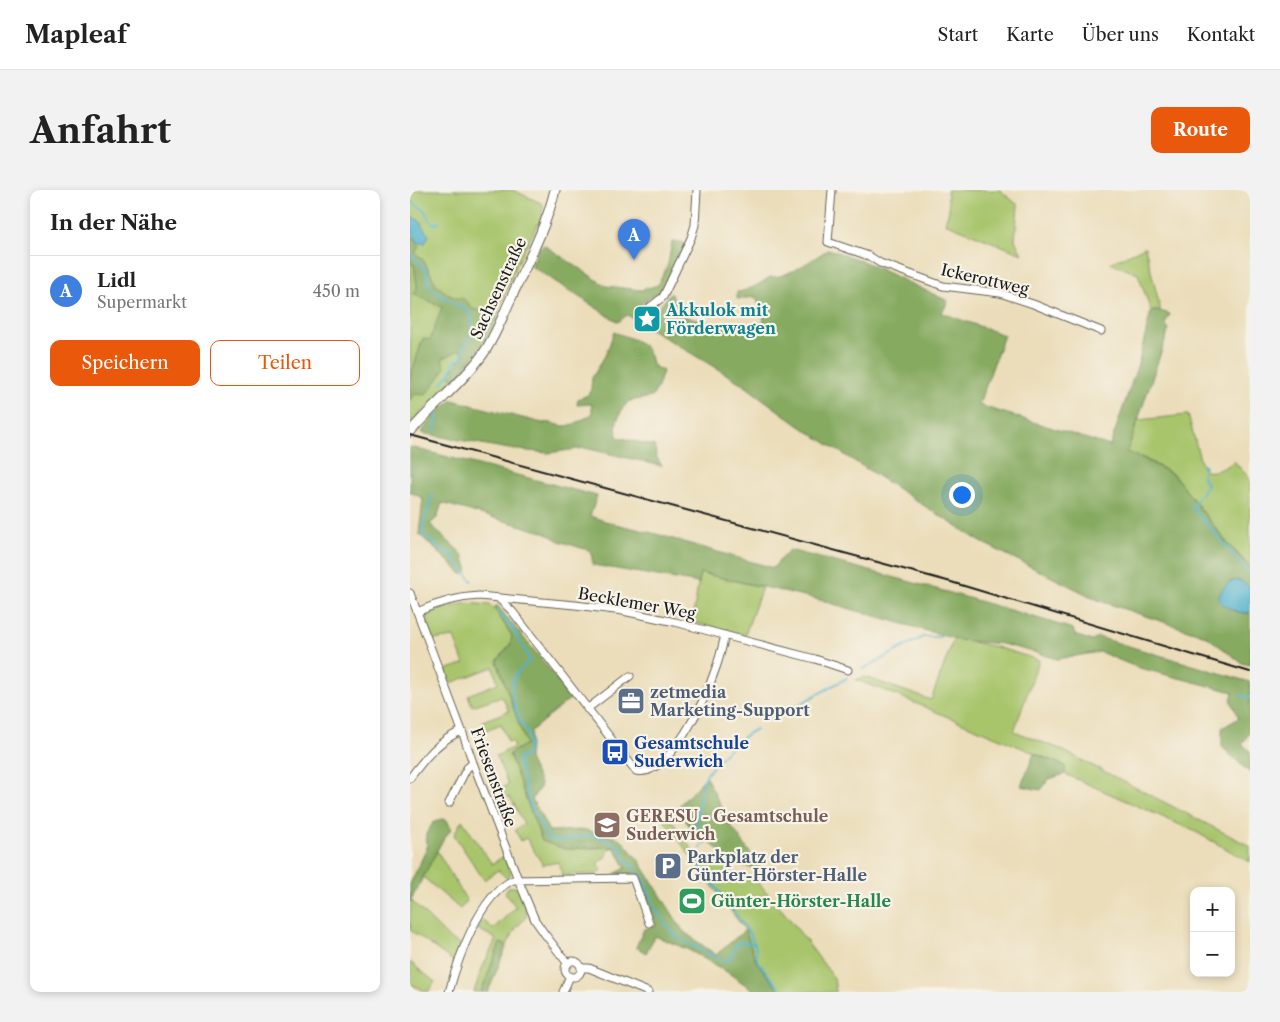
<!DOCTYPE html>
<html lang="de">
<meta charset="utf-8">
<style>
body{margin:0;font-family:"Libre Caslon Text",serif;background:#f2f2f2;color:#222}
.controls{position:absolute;right:15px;bottom:15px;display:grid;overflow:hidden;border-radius:10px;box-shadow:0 2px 8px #0003}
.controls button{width:45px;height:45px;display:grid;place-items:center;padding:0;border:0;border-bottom:1px solid #e0e0e0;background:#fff;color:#222;font:25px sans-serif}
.you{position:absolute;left:551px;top:304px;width:18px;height:18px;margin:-12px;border:4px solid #fff;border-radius:50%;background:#1a73e8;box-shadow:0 0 0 8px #1a73e833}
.badge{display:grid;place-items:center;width:32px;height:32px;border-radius:50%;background:#ea580c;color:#fff;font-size:16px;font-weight:700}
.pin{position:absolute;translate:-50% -41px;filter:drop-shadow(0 1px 2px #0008)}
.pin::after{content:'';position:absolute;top:26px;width:18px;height:15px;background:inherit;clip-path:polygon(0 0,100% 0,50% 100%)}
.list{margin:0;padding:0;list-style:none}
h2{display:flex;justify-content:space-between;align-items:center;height:65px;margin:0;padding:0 20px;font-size:21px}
h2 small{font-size:16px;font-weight:400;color:#767676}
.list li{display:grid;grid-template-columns:32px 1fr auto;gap:15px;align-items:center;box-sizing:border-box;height:70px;padding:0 20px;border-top:1px solid #e0e0e0}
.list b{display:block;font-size:19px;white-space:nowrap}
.list p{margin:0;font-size:16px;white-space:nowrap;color:#767676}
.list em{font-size:16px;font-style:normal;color:#767676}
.actions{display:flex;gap:10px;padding:15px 20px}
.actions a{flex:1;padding:11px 0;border:1px solid #ea580c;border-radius:10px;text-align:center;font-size:18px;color:#ea580c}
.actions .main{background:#ea580c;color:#fff}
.map{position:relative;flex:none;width:840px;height:802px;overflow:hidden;border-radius:10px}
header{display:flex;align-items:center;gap:30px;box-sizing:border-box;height:70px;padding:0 25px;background:#fff;border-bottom:1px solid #e0e0e0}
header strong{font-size:24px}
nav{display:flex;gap:28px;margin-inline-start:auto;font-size:18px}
.intro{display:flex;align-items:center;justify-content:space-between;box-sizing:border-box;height:120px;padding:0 30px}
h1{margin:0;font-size:35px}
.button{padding:12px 22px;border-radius:10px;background:#ea580c;color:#fff;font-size:18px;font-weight:700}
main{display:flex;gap:30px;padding:0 30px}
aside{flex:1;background:#fff;border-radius:10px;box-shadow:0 2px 8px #0003}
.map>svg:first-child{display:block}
.green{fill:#a8c56c;stroke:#627044}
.forest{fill:#86aa60;stroke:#51633e}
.water{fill:#4eb1cd;stroke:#356674}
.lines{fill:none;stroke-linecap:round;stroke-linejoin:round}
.stream{stroke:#4eb1cd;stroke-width:2}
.minor-casing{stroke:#646053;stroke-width:9}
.tertiary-casing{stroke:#646053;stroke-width:11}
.minor{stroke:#fff;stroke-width:7}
.tertiary{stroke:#fff;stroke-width:9}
.rail{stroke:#1c1c1c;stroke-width:2}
.labels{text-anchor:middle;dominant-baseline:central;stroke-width:4.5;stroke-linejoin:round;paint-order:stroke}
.street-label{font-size:16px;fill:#1c1c1c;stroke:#f7f3e8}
.culture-label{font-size:16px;font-weight:bold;fill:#0d838f;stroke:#f7f3e8;text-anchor:start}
.service-label{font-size:16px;font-weight:bold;fill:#4e5e75;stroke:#f7f3e8;text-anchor:start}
.transit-label{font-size:16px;font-weight:bold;fill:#164399;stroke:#f7f3e8;text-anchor:start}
.education-label{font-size:16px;font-weight:bold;fill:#785e54;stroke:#f7f3e8;text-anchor:start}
.leisure-label{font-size:16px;font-weight:bold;fill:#27864d;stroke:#f7f3e8;text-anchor:start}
</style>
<header>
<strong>Mapleaf</strong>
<nav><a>Start</a><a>Karte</a><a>Über uns</a><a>Kontakt</a></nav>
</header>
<div class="intro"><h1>Anfahrt</h1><a class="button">Route</a></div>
<main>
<aside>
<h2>In der Nähe<small></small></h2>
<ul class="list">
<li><span class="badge" style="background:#3f7fe0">A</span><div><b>Lidl</b><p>Supermarkt</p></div><em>450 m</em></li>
</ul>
<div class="actions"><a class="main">Speichern</a><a>Teilen</a></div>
</aside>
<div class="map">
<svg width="840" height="802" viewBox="0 0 840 802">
<rect width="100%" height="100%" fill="#f7f3e8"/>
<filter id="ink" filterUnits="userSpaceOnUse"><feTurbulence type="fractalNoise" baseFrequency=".02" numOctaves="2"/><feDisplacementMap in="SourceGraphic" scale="10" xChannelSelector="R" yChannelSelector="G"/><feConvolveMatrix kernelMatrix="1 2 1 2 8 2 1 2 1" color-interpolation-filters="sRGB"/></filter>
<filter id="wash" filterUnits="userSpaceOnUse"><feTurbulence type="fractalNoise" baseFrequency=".0096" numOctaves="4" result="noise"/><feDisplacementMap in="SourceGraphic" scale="20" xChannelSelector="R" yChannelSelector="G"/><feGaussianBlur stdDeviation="1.12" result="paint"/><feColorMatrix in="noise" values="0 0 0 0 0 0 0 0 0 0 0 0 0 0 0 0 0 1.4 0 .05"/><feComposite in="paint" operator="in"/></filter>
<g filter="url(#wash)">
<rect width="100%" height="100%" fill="#ebddb9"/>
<path class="green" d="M0 0H103L133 14 132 26 103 82 87 124V128C68 171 33 201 0 233Z
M537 0H590L608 15 605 50 612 64 535 33 539 20Z
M735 57 750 117V121H741L728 84 700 73Z
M778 225 791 273 795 281C806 283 815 278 824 271L840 289V377L817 353 764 285 734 268 717 262 728 230Z
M290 383 352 397 335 445 282 432Z
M58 413 80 415 84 418 102 446 100 455 87 471 116 554 99 564 132 651 155 659 204 657 196 662 198 665 188 673 191 681 187 684 152 685 149 672 133 675 116 648 111 651 105 640 114 634 100 607 94 608 90 600 98 594 86 566 104 557 102 551 98 552 91 534 76 540 72 531 99 521 92 506 62 516 58 505 88 493 83 477 41 493 35 480 54 474 44 447 22 450 16 433V426C28 417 43 416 58 413Z
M544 448 586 457 629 470 604 541 650 559 840 656V672L784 641 655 584V576L481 503 446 490 455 487 521 510Z
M52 630 82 674 95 665 101 685 96 688 88 680 74 690 44 645Z
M254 630 262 631 289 669 310 670 324 685 348 692 382 732 424 788 426 802H370L346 771 335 740Z
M27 661 57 711 50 719 13 687Z
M99 697H105L110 702 117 726 106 738 97 755 90 753 71 802H64L71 781 86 749 68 739 73 730 83 739 106 717 95 703Z
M1 710 41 750 51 754 43 771 0 740Z
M0 772 25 792 18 802 0 794Z"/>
<path class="forest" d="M0 46C6 49 7 51 9 57L5 63C19 72 18 85 29 97 33 101 40 106 46 108 52 109 48 106 53 109 65 117 58 122 76 120L87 128 74 153 45 190 39 185 53 165V162L49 160 32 169 35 178C29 187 23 197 15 205L6 204 0 210V188L13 148 20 150 32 117 3 104 7 98 4 75 0 73Z
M262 52H273L276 55 254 99 234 111 229 118 232 123 240 128 247 127 251 115 261 103 272 125 307 135 354 133 353 126 346 107 327 109V102C339 101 351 93 360 87 378 88 404 68 419 59L457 73 538 111 532 123 594 145 569 215 700 256 729 171 741 121H750L760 124 755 134 759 139 717 262 734 269 764 285 817 353 840 377V399C834 393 831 389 822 391L808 410C815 418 829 424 840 423V475L832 473 796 446 690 411 571 352 388 235 331 193 217 125 208 132 121 76 129 58 134 55 196 96 231 100 248 95 258 74Z
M204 142C224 150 239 151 242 175L253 181 248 197 242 207 219 211 212 219 206 234 207 247 245 256 246 266 252 276 175 258 138 263 99 259 11 243 22 228 42 210 132 233C141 231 147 236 156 236 165 235 175 228 182 224V214L167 215 168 209 178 205 181 199 182 188 196 164Z
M0 257 187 306 180 326 201 333 239 342 363 378 379 360C474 384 569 410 663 439L665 445 682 451 688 447 840 492V542L832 554 840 561V583L812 557V538L829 528 821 511 823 502 726 477 690 462 647 469 631 464 592 454 549 450 399 407 290 383 289 393 183 375 181 361 149 351 136 343 32 313 27 328 20 334 53 365 58 381 53 385 9 344 13 308 0 302Z
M87 415 162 507 121 541 119 569 131 596 122 609 139 641 176 640 211 649 230 672 273 741 306 765 335 740 346 771 370 802H346L317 782 279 760 245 746 236 763 226 757 234 739 246 736 230 685 204 684 216 678 204 657 155 659 132 651 99 564 116 554 87 471 100 455 102 446 84 418Z
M624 564 655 576V584L639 589 631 600 611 596Z
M296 587 320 634 352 680 325 674 299 652 290 651 267 618Z
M31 629 37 630 41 639 30 655 0 712V694L17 658 16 644 23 633Z
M90 753 97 755 78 802H71Z"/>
<path class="water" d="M1 26 10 31C12 37 16 41 19 46L15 53H9C2 46 0 36 1 26Z
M827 390 833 392 840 399V423C829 424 815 418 808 410 811 399 816 392 827 390Z"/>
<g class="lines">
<path class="stream" d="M0 11 14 20 22 33 27 34 29 31
M0 62C3 69 10 72 15 79 19 84 17 90 19 96 24 101 35 109 41 112 58 122 65 120 61 143 60 150 54 155 53 160 52 163 52 165 52 168L44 172 41 182 32 193
M25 241 27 228V222
M793 275 795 277 792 285 797 295 782 317 840 384
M23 304 12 339 14 346 22 351 30 359 41 364 62 391
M87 420 102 438 119 468V471C116 475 111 478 108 482 97 495 104 517 110 531 113 536 117 539 118 545 120 551 118 558 118 564L108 569 120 615 138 649 149 651 180 645 204 653 210 657 216 670 234 689 246 719 257 736 266 746 277 753 311 770H319C324 764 324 757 329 752L345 754
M453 479 513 447H530
M831 505 840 508
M361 530 437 488
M291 658 296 650C293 646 288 642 288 637 286 625 291 593 297 584 307 569 330 547 346 539
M288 664V672L338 741 345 755 347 770 372 802"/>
</g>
</g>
<g filter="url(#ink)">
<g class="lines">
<defs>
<path id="minor" d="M422 0 418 52 459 66 470 73 533 96 590 103 623 114 691 141
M240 117 253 107 281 48 285 35 287 0
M0 403 52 541 63 573 108 689 125 730 134 743 158 774
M89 409 102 421 226 581C231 582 236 582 241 579 268 566 295 510 304 483 309 471 312 458 315 445
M7 422C27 413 47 407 69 406L165 415 213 421 265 432 325 448 405 469 438 480
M177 519 220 486
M0 588C14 569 30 549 52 541
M39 613 57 578 63 573
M155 779a8 8 0 1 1 16 0a8 8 0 1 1-16 0Z
M171 778H179L238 802
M39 802C48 769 69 706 103 690L223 688 239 733
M153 802 160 786"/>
<path id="tertiary" d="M0 242C23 215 53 192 73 164 85 147 93 125 102 106 118 71 136 37 145 0"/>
</defs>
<use href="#minor" class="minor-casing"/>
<use href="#tertiary" class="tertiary-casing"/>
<use href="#minor" class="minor"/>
<use href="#tertiary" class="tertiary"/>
<path class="rail" d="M0 245 541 392 840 482"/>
</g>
</g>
<defs>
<symbol id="sight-square" viewBox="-11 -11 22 22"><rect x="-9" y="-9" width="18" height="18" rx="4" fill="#0f9aa8" stroke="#f7f3e8"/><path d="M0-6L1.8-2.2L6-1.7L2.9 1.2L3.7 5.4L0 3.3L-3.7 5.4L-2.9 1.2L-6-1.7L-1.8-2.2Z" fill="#fff"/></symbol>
<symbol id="office-square" viewBox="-11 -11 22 22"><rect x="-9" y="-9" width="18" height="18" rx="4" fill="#5c6f8a" stroke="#f7f3e8"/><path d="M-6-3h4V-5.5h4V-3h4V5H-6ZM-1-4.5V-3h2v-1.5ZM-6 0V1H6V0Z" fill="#fff"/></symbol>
<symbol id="bus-square" viewBox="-11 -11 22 22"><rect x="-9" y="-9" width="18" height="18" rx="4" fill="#1a4fb4" stroke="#f7f3e8"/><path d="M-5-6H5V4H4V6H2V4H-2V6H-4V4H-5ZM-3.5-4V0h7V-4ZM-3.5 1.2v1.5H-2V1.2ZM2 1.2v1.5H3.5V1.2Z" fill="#fff"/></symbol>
<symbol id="school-square" viewBox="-11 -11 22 22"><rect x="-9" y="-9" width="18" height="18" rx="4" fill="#8d6e63" stroke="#f7f3e8"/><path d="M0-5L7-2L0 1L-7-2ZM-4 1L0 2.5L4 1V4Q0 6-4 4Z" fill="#fff"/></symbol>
<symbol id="parking-square" viewBox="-11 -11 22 22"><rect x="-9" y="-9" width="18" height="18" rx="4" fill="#5c6f8a" stroke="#f7f3e8"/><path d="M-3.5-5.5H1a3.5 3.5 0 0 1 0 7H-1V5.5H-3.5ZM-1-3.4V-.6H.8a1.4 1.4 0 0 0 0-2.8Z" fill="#fff"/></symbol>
<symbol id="stadium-square" viewBox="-11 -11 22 22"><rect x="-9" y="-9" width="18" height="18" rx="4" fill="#2e9e5b" stroke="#f7f3e8"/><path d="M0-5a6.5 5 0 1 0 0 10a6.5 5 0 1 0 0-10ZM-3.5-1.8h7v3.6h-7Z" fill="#fff"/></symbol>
</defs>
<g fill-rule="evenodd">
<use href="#sight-square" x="221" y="113" width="32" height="32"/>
<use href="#office-square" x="205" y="495" width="32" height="32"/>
<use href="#bus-square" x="189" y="546" width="32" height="32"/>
<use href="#school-square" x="181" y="619" width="32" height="32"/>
<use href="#parking-square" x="242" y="660" width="32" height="32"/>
<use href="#stadium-square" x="266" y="695" width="32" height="32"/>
</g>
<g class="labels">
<g class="street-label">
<text transform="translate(575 89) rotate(13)">Ickerottweg</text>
<text transform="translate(88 98) rotate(-65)">Sachsenstraße</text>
<text transform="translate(227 413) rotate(10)">Becklemer Weg</text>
<text transform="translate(84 587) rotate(70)">Friesenstraße</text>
</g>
<g class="culture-label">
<text x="256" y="120">Akkulok mit<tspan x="256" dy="18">Förderwagen</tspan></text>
</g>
<g class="service-label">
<text x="240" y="502">zetmedia<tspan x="240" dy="18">Marketing-Support</tspan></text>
<text x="277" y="667">Parkplatz der<tspan x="277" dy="18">Günter-Hörster-Halle</tspan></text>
</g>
<g class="transit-label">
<text x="224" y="553">Gesamtschule<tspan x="224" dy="18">Suderwich</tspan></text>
</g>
<g class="education-label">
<text x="216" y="626">GERESU - Gesamtschule<tspan x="216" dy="18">Suderwich</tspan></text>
</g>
<g class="leisure-label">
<text x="301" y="711">Günter-Hörster-Halle</text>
</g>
</g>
</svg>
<div class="controls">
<button>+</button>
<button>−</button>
</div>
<div class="you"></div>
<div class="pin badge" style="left:224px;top:70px;background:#3f7fe0">A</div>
</div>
</main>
